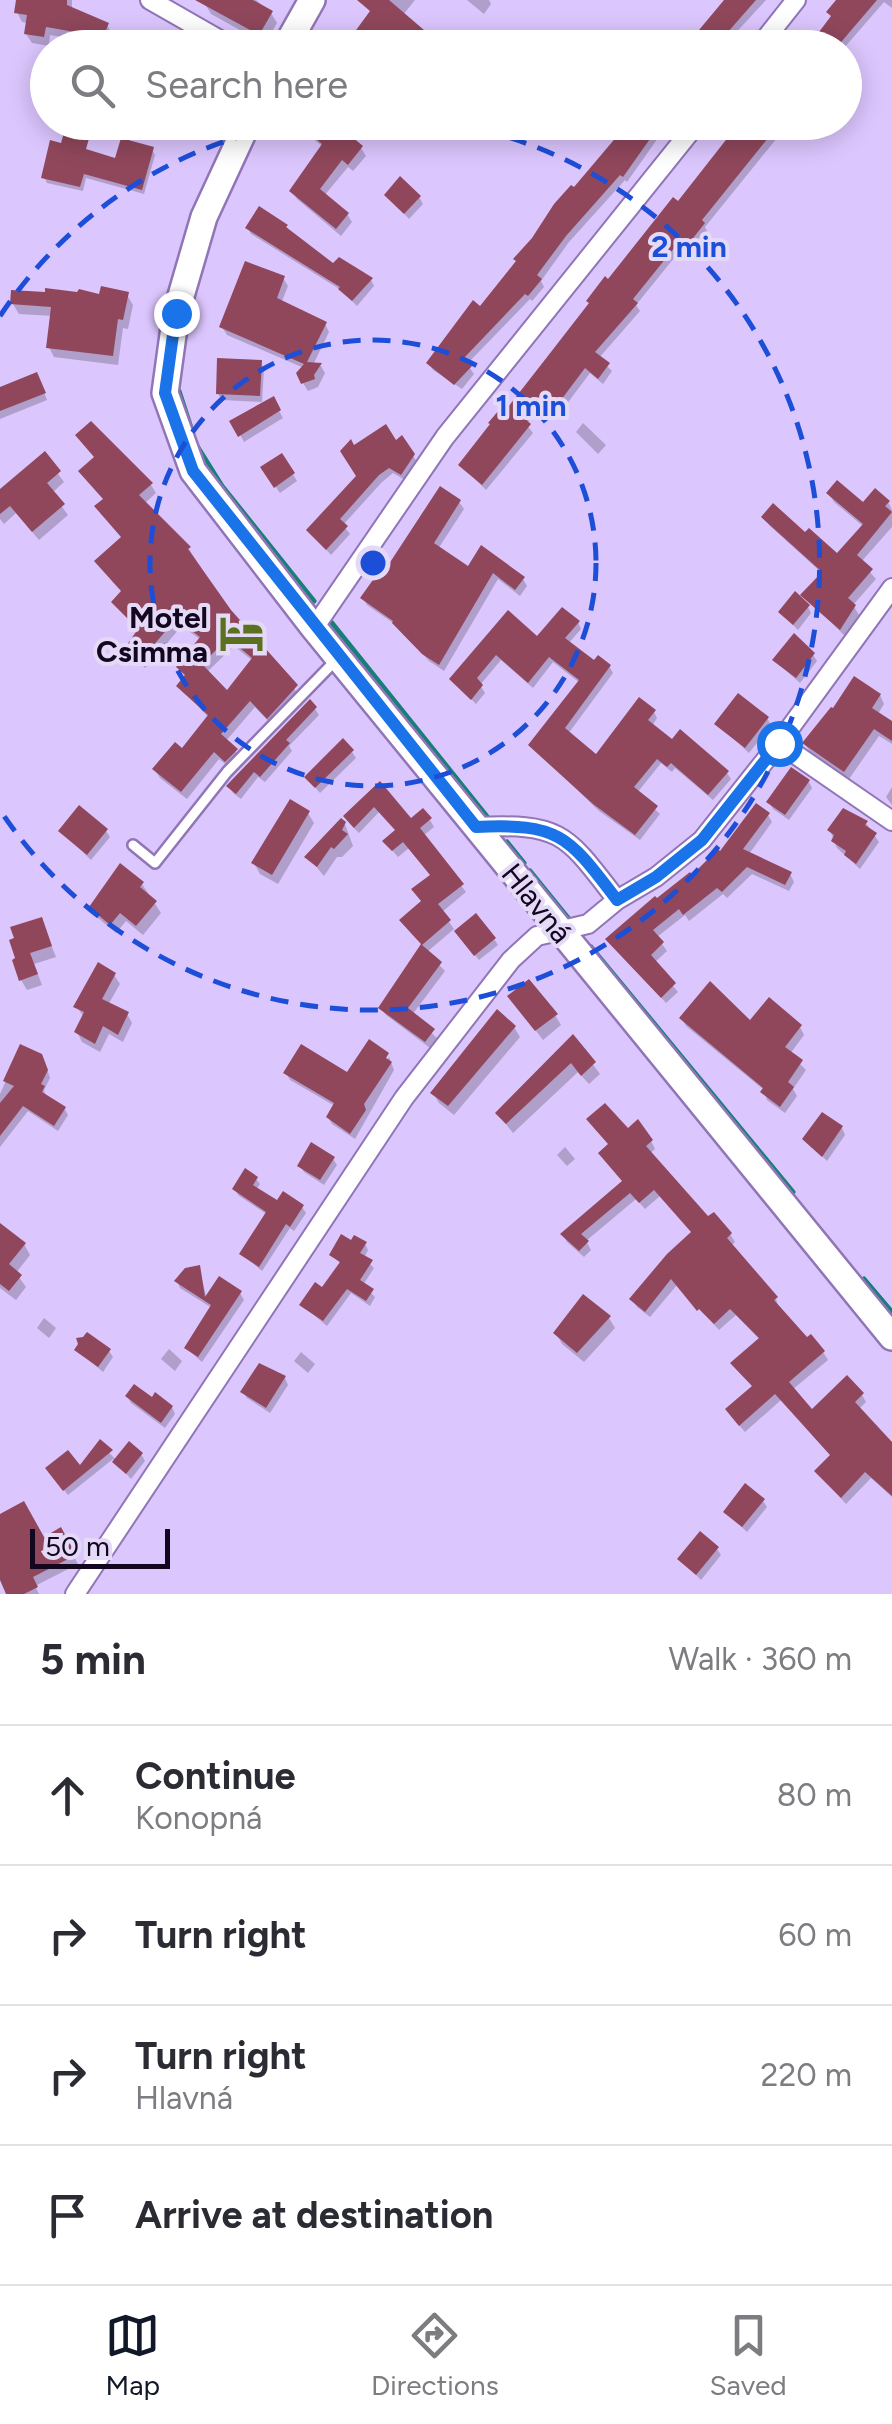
<!DOCTYPE html>
<meta charset="utf-8">
<style>
body{margin:0;font-family:Figtree,sans-serif;background:#f2f2f3;color:#2b2b33}
.scale{position:absolute;left:30px;bottom:25px;width:140px;box-sizing:border-box;padding-left:10px;border:5px solid #12071f;border-top:0;font-size:28px;line-height:35px;white-space:nowrap;color:#12071f;-webkit-text-stroke:8px #e4d9f6;paint-order:stroke}
.stop{position:absolute;width:30px;height:30px;margin:-22px;border:8px solid #1a73e8;border-radius:50%;background:#fff}
.stop.end{background:#1a73e8;border-color:#fff;box-shadow:0 2px 10px #0008}
.list{margin:0;padding:0;list-style:none}
h2{display:flex;justify-content:space-between;align-items:center;height:130px;margin:0;padding:0 40px;font-size:42px}
h2 small{font-size:32px;font-weight:400;color:#7c7c81}
.list li{display:grid;grid-template-columns:65px 1fr auto;gap:30px;align-items:center;box-sizing:border-box;height:140px;padding:0 40px;border-top:2px solid #e1e1e2}
.list b{display:block;font-size:38px;white-space:nowrap}
.list p{margin:0;font-size:32px;white-space:nowrap;color:#7c7c81}
.list em{font-size:32px;font-style:normal;color:#7c7c81}
.icon{flex:none;width:55px;height:55px;fill:none;stroke:currentColor;stroke-width:2;stroke-linecap:round;stroke-linejoin:round}
.map{position:relative;flex:none;width:892px;height:1594px;overflow:hidden}
.search{position:absolute;background:#fff;box-shadow:0 5px 25px #0003;left:30px;right:30px;top:30px;height:110px;display:flex;align-items:center;gap:25px;box-sizing:border-box;padding:0 35px;border-radius:55px;color:#7c7c81;font-size:38px}
.sheet{height:690px;background:#fff}
nav{display:flex;justify-content:space-around;align-items:center;box-sizing:border-box;height:140px;border-top:2px solid #e1e1e2;background:#fff;font-size:28px;color:#7c7c81}
nav a{display:grid;justify-items:center;gap:5px}
nav .on{color:#111827}
.map>svg:first-child{display:block}
.shadow{fill:#0003;fill-rule:evenodd}
.lines{fill:none;stroke-linecap:round;stroke-linejoin:round}
.stream{stroke:#177f7a;stroke-width:5}
.building{fill:#90475c;fill-rule:evenodd}
.lane-casing{stroke:#9075b7;stroke-width:14}
.street-casing{stroke:#9075b7;stroke-width:22}
.secondary-casing{stroke:#9075b7;stroke-width:30}
.lane{stroke:#fff;stroke-width:9}
.street{stroke:#fff;stroke-width:18}
.secondary{stroke:#fff;stroke-width:25}
.route{stroke:#1a73e8;stroke-width:12}
.ring{fill:none;stroke:#1d4ed8;stroke-width:5;stroke-dasharray:18 12}
.labels{text-anchor:middle;dominant-baseline:central;stroke-width:8;stroke-linejoin:round;paint-order:stroke}
.poi-label{font-size:30px;font-weight:bold;fill:#12071f;stroke:#e4d9f6;text-anchor:end}
.street-label{font-size:30px;fill:#12071f;stroke:#e4d9f6}
.centre{fill:#1d4ed8;stroke:#e4d9f6;stroke-width:5}
.ring-label{font-size:30px;text-anchor:middle;font-weight:bold;fill:#1d4ed8;stroke:#e4d9f6;stroke-width:8;stroke-linejoin:round;paint-order:stroke}
</style>
<div class="map">
<svg width="892" height="1594" viewBox="0 0 892 1594">
<rect width="100%" height="100%" fill="#dcc6fe"/>
<path class="shadow" d="M19 0H72V10L107 25 112 34 107 48H77L80 40 50 35 49 46 32 43 26 34 28 23 22 22 17 12Z
M207 0H256L271 13 277 23 265 44 211 14 205 4Z
M365 0H415L403 15 440 48H333L339 38 347 46 372 14 363 2Z
M467 0H489L491 4 484 14Z
M726 0H766L730 39 732 44 729 48H687Z
M839 0H892V8L884 2 844 48H793L802 34 814 43 832 18Z
M293 122H348L340 131 361 148 366 156 353 171 348 167 324 196 347 214 352 222 341 236 297 199 292 191 323 147Z
M631 122H670L672 126 661 140 658 138 627 182 625 180 569 242 541 281 544 287 532 301 530 299 467 364 474 374 462 389 433 370 429 364 480 309Z
M743 122H790L705 227 707 231 690 252 683 247 636 305 640 311 599 358 612 371 603 384 590 373 560 413 545 401 526 424 533 433 486 490 461 465 608 282 678 204Z
M152 150 155 155 144 194 86 178 83 191 47 183 44 177 117 161Z
M387 195 419 197 423 204 409 219Z
M286 226 290 233 333 266 371 280 374 286 357 306 341 290 251 234 248 228Z
M283 278 288 286 282 301 325 324 329 332 313 365 321 366 325 373 318 387 308 391 303 383 304 368 227 335 222 327Z
M127 295 133 305 128 329 123 328 118 365 54 357 49 347 53 316 19 314 13 304Z
M261 363 264 369 262 402 222 400 218 394Z
M40 382 47 400 0 419V390Z
M274 402 283 418 244 442 233 422Z
M583 423 606 445 598 454 576 432Z
M90 424 151 485 156 493 144 504 189 549 229 612 301 697 273 726 255 707 226 741 241 758 231 769 219 759 187 799 160 778 155 770 182 752 209 718 179 686 186 678 179 667 201 640 182 626 145 668 127 649 140 631 114 602 123 593V539L105 501 81 472 96 459ZM234 646 253 661 227 694 207 672Z
M402 438 417 462 405 480 393 473 382 482 343 525 350 534 331 555 309 531 359 476 354 448 396 444Z
M44 455 64 482 52 493 68 515 39 540 16 513 4 524 0 519V492Z
M282 456 297 481 280 493 263 468Z
M829 494 864 506 888 502 892 510V527L861 562 876 579 853 605 859 615 845 636 804 596 823 574 769 525 764 517 806 535 837 557 864 527 834 502Z
M459 502 464 509 438 549 469 569 482 548 523 579 527 586 520 596 498 579 444 671 429 661 396 625 367 605 363 598Z
M808 607 811 613 798 630 781 613Z
M508 613 538 640 578 622 581 629 568 644 594 664 609 666 613 673 568 734 596 758 654 712 657 718 652 726 673 743 727 773 731 779 713 800 675 768 672 772 661 763 637 793 660 814 640 840 599 811 531 745 580 683 553 662 533 688 501 660 480 685 485 693 476 704 452 680Z
M813 655 817 661 800 683 775 661Z
M880 695 884 704 878 714 892 724V744L879 736 849 779 810 752 805 744Z
M315 709 319 715 289 746 292 751 265 782 258 777 241 799 233 793 229 787Z
M767 718 771 725 749 753 717 724Z
M352 752 356 758 320 793 307 778Z
M809 782 812 788 789 820 773 809 769 802Z
M380 785 411 821 430 820 434 827 423 836 466 892 442 912 454 929 427 952 445 971 412 1015 437 1038 430 1048 386 1015 381 1008 423 946 407 928 423 902 433 876 409 848 398 857 390 848 397 832 379 812 359 833 350 824 346 817Z
M892 787V805L886 797Z
M308 813 314 823 278 884 260 874 254 863Z
M768 815 772 822 749 854 790 874 794 882 789 891 752 874 727 898 723 894 689 921 685 915 657 937 667 951 654 963 678 992 666 1003 608 939 692 879Z
M866 823 879 842 860 869 837 848 830 830Z
M345 824 353 846 342 857H337L324 876 308 857Z
M61 831H106L110 837 91 860Z
M142 884 161 913 143 935 126 921 116 933 98 918 92 908Z
M41 920 56 957 34 964 42 985 27 990 21 980Z
M461 938 494 939 498 945 479 960Z
M114 975 120 984 108 1005 127 1014 132 1023 123 1042 109 1034 100 1052 82 1042 77 1032 84 1017 76 1006Z
M510 997 555 1015 561 1025 543 1040Z
M682 1019 800 1027 804 1035 790 1054 806 1070 793 1089 797 1096 785 1113 767 1100 764 1090 686 1026Z
M514 1027 520 1037 454 1115 439 1103 433 1093Z
M573 1038 600 1074 589 1084 578 1072 513 1133 498 1114Z
M21 1047 45 1063 50 1078 44 1090 46 1097 64 1108 68 1115 58 1131 28 1111 0 1147V1094Z
M389 1057 394 1070 355 1139 332 1124 328 1117 335 1106 290 1080 286 1073 348 1075 380 1069Z
M842 1128 845 1135 827 1161 805 1139Z
M628 1131 651 1141 655 1149 649 1154 708 1220 730 1234 735 1242 731 1246 776 1298 778 1307 807 1341 823 1352 828 1360 792 1390 811 1412 862 1395 866 1402 858 1410 892 1445V1497L871 1478 846 1504 817 1472 832 1457 781 1400 745 1432 732 1417 754 1388 733 1364 760 1340 736 1315 719 1330 677 1285 650 1317 637 1307 632 1299 693 1233 660 1196 645 1209 636 1199 586 1241 591 1250 584 1257 567 1242 563 1235 624 1182Z
M565 1147 575 1159 567 1166 557 1155Z
M333 1159 337 1165 324 1185 304 1172 300 1166Z
M256 1179 260 1184 256 1190 278 1204 302 1207 306 1213 294 1231 290 1228 262 1271 242 1254 268 1215 238 1195 235 1189Z
M0 1233 24 1244 30 1255 16 1273 26 1287 16 1300 0 1288Z
M365 1244 368 1250 364 1258 374 1268 363 1285 375 1297 370 1306 351 1293 327 1326 302 1305 322 1290 341 1264 332 1255Z
M199 1267 207 1300 240 1293 244 1300 202 1362 186 1348 212 1308 180 1288 177 1281Z
M583 1297 609 1318 615 1328 584 1362 562 1344 556 1333Z
M44 1318 56 1328 49 1338 37 1328Z
M169 1349 182 1361 175 1371 161 1359Z
M77 1350 109 1351 113 1357 103 1372Z
M301 1352 315 1364 308 1373 294 1361Z
M260 1366 285 1378 288 1385 270 1413 247 1398 243 1392Z
M128 1397 153 1400 172 1407 175 1414 165 1428 131 1403Z
M100 1443 116 1460 141 1454 145 1461 131 1479 113 1459 68 1495 52 1475 80 1469Z
M763 1501 767 1507 747 1532 726 1512Z
M60 1531 78 1564 35 1586 39 1594H9L0 1575V1534L43 1540Z
M717 1549 721 1555 701 1580 680 1559Z"/>
<g class="lines">
<path class="stream" d="M179 391 192 431
M197 446 222 486 314 601
M332 623 489 819
M507 842 524 863
M530 871 569 919
M591 947 793 1192
M864 1279 892 1312"/>
</g>
<path class="building" d="M16 0H67V5L109 23 98 48H74L81 33 46 27 44 37 24 34 27 15 14 13Z
M195 0H253L273 11 259 35Z
M357 0H389L445 48H343L370 11Z
M724 0H756L727 33 731 36 721 48H684Z
M836 0H877L836 48H807L831 16 826 12Z
M67 122 92 128 86 149 115 158 121 138 154 147 142 190 84 174 80 187 41 178 50 140 61 143Z
M296 122H334L363 146 348 165 342 160 320 189 349 213 336 229 289 191 322 144Z
M629 122H662L623 177 620 175 566 236 537 275 542 279 528 296 525 294 464 358 472 366 454 385 426 363 473 300 480 306 516 261 513 259 532 238 554 204 571 185 574 187Z
M740 122H781L702 220 705 223 686 247 679 242 633 299 638 303 595 352 610 363 598 379 585 368 555 408 540 396 523 417 531 424 482 485 458 465 490 424 488 423 505 403 509 406 589 303 586 301 605 276 608 279 673 197 678 201Z
M400 176 421 196 404 214 384 195Z
M259 206 288 225 286 227 333 263 339 257 373 278 352 301 338 289 340 287 245 228Z
M245 261 285 276 277 298 327 322 307 362 322 363 314 375 315 379 301 384 296 373 304 364 219 327Z
M101 286 129 292 123 320 118 319 113 356 46 348 51 307 10 304 11 290 45 292V288L77 292 79 289 99 294Z
M217 358 262 360 260 396 216 394Z
M37 372 46 393 0 411V387Z
M274 396 281 410 238 437 229 421Z
M91 421 153 483 139 495 191 547 188 549 231 610 298 685 267 719 250 701 221 734 238 749 225 762 214 752 181 792 152 769 175 742 182 748 208 715 176 686 185 675 176 667 200 637 176 619 139 662 124 649 138 629 111 602 121 591 94 561 121 537 94 506 103 499 78 471 94 457 75 435ZM228 638 252 658 227 690 202 664Z
M386 424 396 440 402 435 415 454 401 475 389 468 379 475 340 519 348 526 326 550 306 530 356 476 340 451 351 439 354 445Z
M45 451 61 471 47 483 65 504 32 532 10 506 0 514V489Z
M282 453 295 473 274 488 260 467Z
M837 480 863 502 875 488 890 501 885 506 892 512 857 555 873 569 848 598 856 605 840 630 800 595 822 572 761 517 773 503 805 532 809 528 837 553 863 524 826 493Z
M440 486 461 500 434 543 468 566 481 545 525 577 515 590 493 573 439 665 422 654 392 623 393 621 360 598 380 570 383 573Z
M795 591 810 605 793 625 778 612Z
M562 607 580 621 565 638 594 660 598 655 611 665 565 728 596 754 639 697 656 710 648 720 672 739 680 729 729 771 708 795 671 763 667 767 657 759 634 787 658 806 635 835 593 804 528 745 579 680 549 657 528 683 496 655 477 678 483 685 471 700 449 679 508 610 537 636Z
M794 633 815 653 796 678 772 660Z
M854 676 881 694 872 708 892 721V741L874 729 844 772 802 743 831 707 833 708Z
M738 693 769 717 745 748 714 724Z
M310 699 317 707 286 740 290 743 260 777 254 772 236 794 226 786Z
M343 738 354 750 315 788 304 777Z
M791 767 810 780 785 815 766 802Z
M380 781 411 818 423 808 432 818 420 828 464 884 438 904 451 920 422 945 442 962 408 1008 435 1029 425 1042 378 1008 421 944 399 920 421 901 411 889 430 875 403 842 392 851 382 841 395 830 374 807 354 828 343 816Z
M290 799 310 811 272 875 251 863Z
M756 803 770 813 743 849 792 872 785 885 747 867 722 892 717 888 683 915 679 909 653 930 664 942 651 955 676 983 661 998 605 939 655 896 657 898 690 872 692 875 718 849 720 851Z
M79 805 108 829 87 855 58 831Z
M843 808 868 821 865 825 877 833 856 864 844 855 846 851 831 841 834 835 827 830Z
M341 818 346 822 342 830 348 834 334 849 331 847 317 867 304 857Z
M120 863 144 882 140 887 157 901 136 926 120 913 110 925 89 907Z
M476 913 496 938 474 956 454 931Z
M42 917 52 946 30 953 38 974 19 981 12 960 15 958 9 940 14 938 10 927Z
M98 962 116 973 102 999 129 1012 118 1035 103 1026 95 1044 74 1032 84 1012 73 1007Z
M529 979 558 1014 535 1031 507 996Z
M710 981 750 1020 769 997 802 1025 785 1047 803 1060 788 1082 794 1087 780 1107 760 1092 763 1088 679 1018Z
M497 1009 516 1026 448 1106 430 1093Z
M573 1034 596 1062 581 1076 571 1063 506 1124 495 1113Z
M369 1039 389 1053 386 1058 392 1062 364 1104 366 1110 350 1134 326 1117 334 1103 283 1073 301 1044 347 1072Z
M20 1044 42 1054 48 1070 41 1084 45 1086 42 1092 66 1107 54 1126 23 1106 0 1136V1103L14 1086 3 1081Z
M605 1103 628 1128 638 1119 653 1140 646 1146 708 1216 714 1212 732 1233 727 1238 778 1297 774 1300 807 1337 811 1334 825 1351 789 1382 812 1409 847 1375 864 1393 855 1402 892 1442V1496L865 1472 841 1498 814 1471 830 1455 775 1394 739 1426 725 1409 752 1386 730 1363 759 1338 730 1309 714 1324 699 1309 697 1311 671 1279 645 1312 629 1299 667 1254 691 1232 654 1190 639 1203 630 1193 581 1234 589 1241 579 1251 560 1234 622 1181 598 1153 608 1144 586 1119Z
M822 1112 843 1126 822 1157 802 1139Z
M311 1142 335 1157 320 1180 297 1166Z
M245 1168 258 1177 253 1185 277 1200 283 1191 304 1205 290 1227 286 1224 259 1267 239 1254 266 1212 232 1189Z
M0 1223 26 1243 9 1264 22 1275 9 1291 0 1284Z
M341 1234 351 1240 354 1235 367 1242 360 1253 373 1260 360 1280 374 1289 366 1301 347 1289 323 1321 299 1305 315 1282 322 1287 340 1262 329 1255Z
M200 1265 205 1297 219 1276 242 1291 198 1357 184 1348 211 1305 174 1281 185 1268Z
M583 1294 611 1316 577 1353 553 1333Z
M87 1332 111 1349 98 1367 74 1350 78 1344 76 1338 83 1337Z
M259 1363 286 1376 266 1408 240 1392Z
M134 1384 152 1397 155 1392 173 1406 161 1423 125 1396Z
M100 1439 113 1450 63 1491 45 1468 68 1450 80 1465Z
M129 1441 143 1453 126 1474 112 1462Z
M745 1483 765 1499 742 1527 723 1512Z
M24 1501 44 1537 61 1527 76 1555 33 1577 38 1587 24 1594H6L0 1580V1514Z
M700 1531 719 1547 696 1575 677 1559Z"/>
<g class="lines">
<defs>
<path id="lane" d="M133 845 155 863 227 772 337 659"/>
<path id="street" d="M150 0 234 48
M758 48 796 0
M314 628 445 437 698 122
M779 743 892 821
M476 827C562 823 566 834 617 900
M75 1594 404 1098 511 960 537 936 588 924 617 900 656 877 702 840 779 743 892 588"/>
<path id="secondary" d="M285 48 312 0
M248 122 204 217 176 313 165 393 193 471 314 628 892 1337"/>
</defs>
<use href="#lane" class="lane-casing"/>
<use href="#street" class="street-casing"/>
<use href="#secondary" class="secondary-casing"/>
<use href="#lane" class="lane"/>
<use href="#street" class="street"/>
<use href="#secondary" class="secondary"/>
</g>
<g class="lines">
<path class="route" d="M176 313 165 393 193 471 476 827C560 823 568 836 617 900L656 877 702 840 779 743"/>
</g>
<g class="ring">
<circle cx="373" cy="563" r="223"/>
<path d="M0 316A447 447 0 0 1 295 123M451 123A447 447 0 1 1 0 810"/>
</g>
<defs>
<symbol id="hotel-bare" viewBox="-9 -9 18 18"><path d="M-6-4.5h1.5V1H6V5H4.5V3h-9V5H-6ZM-4 0a1.8 1.8 0 1 1 3.6 0ZM.5 0V-2.5h3Q6-2.5 6 0Z" fill="#5c7120" stroke="#e4d9f6" stroke-width="2.5" paint-order="stroke"/></symbol>
</defs>
<g fill-rule="evenodd">
<use href="#hotel-bare" x="210" y="602" width="63" height="63"/>
</g>
<g class="labels">
<g class="poi-label">
<text x="208" y="617">Motel<tspan x="208" dy="34">Csimma</tspan></text>
</g>
<g class="street-label">
<text transform="translate(537 903) rotate(51)">Hlavná</text>
</g>
</g>
<circle cx="373" cy="563" r="15" class="centre"/>
<g class="ring-label">
<text x="689" y="257">2 min</text>
<text x="531" y="416">1 min</text>
</g>
</svg>
<div class="scale">50 m</div>
<div class="stop" style="left:779px;top:743px"></div>
<div class="stop end" style="left:176px;top:313px"></div>
<div class="search"><svg class="icon" aria-label="search" viewBox="0 0 24 24"><circle cx="10" cy="10" r="6"/><path d="M15 15l6 6"/></svg>Search here</div>
</div>
<section class="sheet">
<h2>5 min<small>Walk · 360 m</small></h2>
<ul class="list">
<li><svg class="icon" aria-label="ahead" viewBox="0 0 24 24"><path d="M12 20V5M6 11l6-6 6 6"/></svg><div><b>Continue</b><p>Konopná</p></div><em>80 m</em></li>
<li><svg class="icon" aria-label="right" viewBox="0 0 24 24"><path d="M7 20v-9h11M14 6l5 5-5 5"/></svg><div><b>Turn right</b></div><em>60 m</em></li>
<li><svg class="icon" aria-label="right" viewBox="0 0 24 24"><path d="M7 20v-9h11M14 6l5 5-5 5"/></svg><div><b>Turn right</b><p>Hlavná</p></div><em>220 m</em></li>
<li><svg class="icon" aria-label="arrive" viewBox="0 0 24 24"><path d="M6 21V4h12l-3 4 3 4H6"/></svg><div><b>Arrive at destination</b></div></li>
</ul>
</section>
<nav>
<a class="on"><svg class="icon" aria-label="map" viewBox="0 0 24 24"><path d="M3 6l6-2 6 2 6-2v14l-6 2-6-2-6 2zM9 4v14M15 6v14"/></svg>Map</a>
<a><svg class="icon" aria-label="directions" viewBox="0 0 24 24"><path d="M12 3l9 9-9 9-9-9zM9 14v-3h6M13 9l2 2-2 2"/></svg>Directions</a>
<a><svg class="icon" aria-label="saved" viewBox="0 0 24 24"><path d="M7 4h10v16l-5-4-5 4z"/></svg>Saved</a>
</nav>
